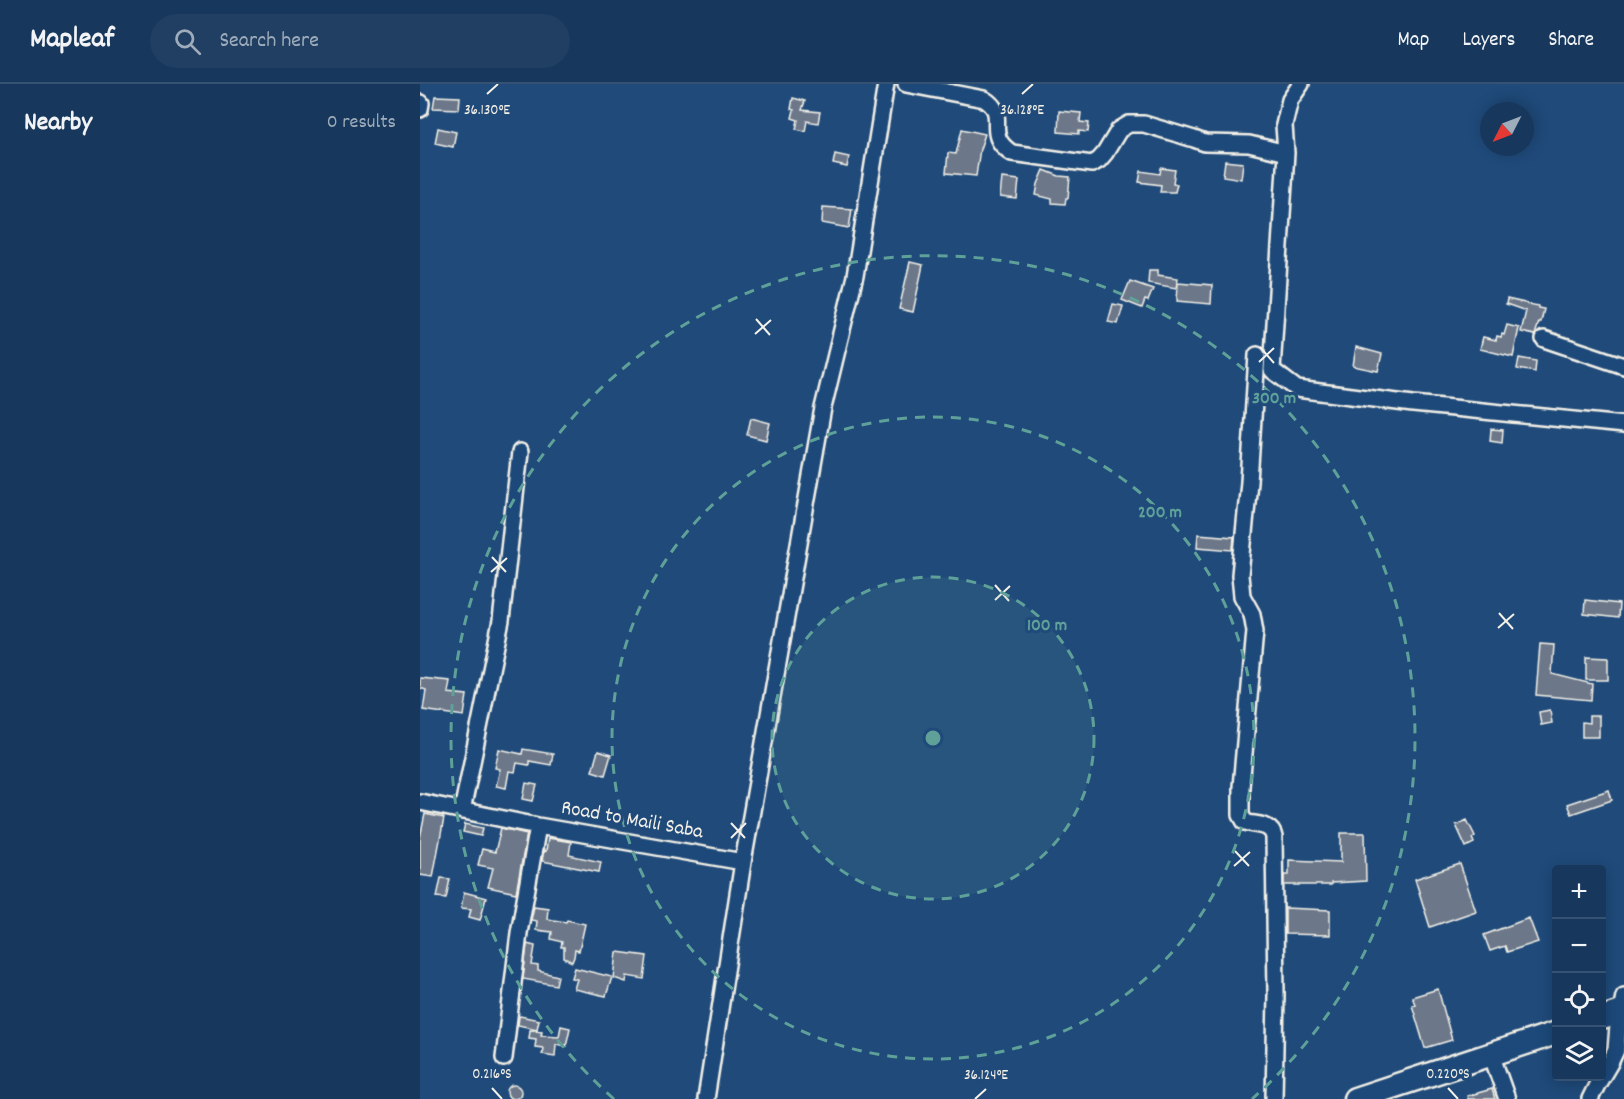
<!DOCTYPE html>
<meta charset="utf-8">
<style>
body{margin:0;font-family:Dekko,sans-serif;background:#203f62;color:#f1f3f6}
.controls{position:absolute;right:18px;bottom:18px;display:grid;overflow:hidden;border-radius:6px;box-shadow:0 3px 15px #0003}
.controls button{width:54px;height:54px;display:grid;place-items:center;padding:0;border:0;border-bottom:2px solid #365272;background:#17385c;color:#f1f3f6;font:30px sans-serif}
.compass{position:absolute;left:1060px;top:18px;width:54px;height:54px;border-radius:50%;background:#17385c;box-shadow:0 3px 15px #0003;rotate:228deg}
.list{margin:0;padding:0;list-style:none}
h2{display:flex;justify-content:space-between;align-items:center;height:78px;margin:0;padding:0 24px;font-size:26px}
h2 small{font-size:20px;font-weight:400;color:#9eacbb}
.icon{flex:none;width:33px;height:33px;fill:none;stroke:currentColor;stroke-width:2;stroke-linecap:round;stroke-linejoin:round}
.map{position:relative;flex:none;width:1204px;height:1015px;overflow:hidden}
header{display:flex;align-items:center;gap:36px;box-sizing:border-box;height:84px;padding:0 30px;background:#17385c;border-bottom:2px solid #365272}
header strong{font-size:28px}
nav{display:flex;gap:33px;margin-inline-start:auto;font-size:21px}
.search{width:420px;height:54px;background:#203f62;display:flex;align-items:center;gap:15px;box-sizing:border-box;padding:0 21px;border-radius:33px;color:#9eacbb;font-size:22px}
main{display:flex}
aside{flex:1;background:#17385c}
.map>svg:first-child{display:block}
.building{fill:#6c788a;stroke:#f4f1e8;stroke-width:1.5}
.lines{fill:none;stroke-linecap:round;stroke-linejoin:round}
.minor-casing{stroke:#f4f1e8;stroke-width:20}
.highway-casing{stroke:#f4f1e8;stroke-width:27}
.minor{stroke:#1f4a7a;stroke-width:15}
.highway{stroke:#1f4a7a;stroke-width:22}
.ticks{fill:none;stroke:#f4f1e8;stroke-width:2}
.ring{fill:none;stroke:#5fa199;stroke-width:3;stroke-dasharray:10 8}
.labels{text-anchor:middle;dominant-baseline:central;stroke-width:6;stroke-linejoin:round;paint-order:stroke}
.street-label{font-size:21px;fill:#f4f1e8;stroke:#1f4a7a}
.ticks-label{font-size:15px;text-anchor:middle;fill:#f4f1e8;stroke:#1f4a7a;stroke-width:6;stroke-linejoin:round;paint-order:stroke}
.centre{fill:#5fa199;stroke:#1f4a7a;stroke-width:3}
.ring-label{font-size:18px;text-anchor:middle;font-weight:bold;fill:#5fa199;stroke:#1f4a7a;stroke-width:6;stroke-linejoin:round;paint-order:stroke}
</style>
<header>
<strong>Mapleaf</strong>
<div class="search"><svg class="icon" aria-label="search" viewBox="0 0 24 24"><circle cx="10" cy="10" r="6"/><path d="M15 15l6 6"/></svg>Search here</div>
<nav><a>Map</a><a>Layers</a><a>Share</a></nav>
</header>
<main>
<aside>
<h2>Nearby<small>0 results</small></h2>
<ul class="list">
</ul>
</aside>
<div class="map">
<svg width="1204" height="1015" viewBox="0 0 1204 1015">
<rect width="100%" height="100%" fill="#1f4a7a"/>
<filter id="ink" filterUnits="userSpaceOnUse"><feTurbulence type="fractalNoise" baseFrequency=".0167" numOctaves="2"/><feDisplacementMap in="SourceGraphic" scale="12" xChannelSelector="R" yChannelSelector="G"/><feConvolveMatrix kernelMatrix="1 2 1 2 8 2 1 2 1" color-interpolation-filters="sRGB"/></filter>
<g filter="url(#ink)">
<path class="building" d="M15 12 40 13 39 25 13 24Z
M373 14 385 17 382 26 400 28 398 39 387 37 385 47 376 45 378 36 372 34 374 26 371 25Z
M639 27 661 29 660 38 669 39 668 48 659 47V50L638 48Z
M18 44 36 48 33 63 15 59Z
M542 45 565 50 560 65 556 92 526 89 528 69 536 70Z
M415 70 429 73 427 83 413 80Z
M805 77 823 79 821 95 803 92Z
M741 84 755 86 753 99 757 100 755 108H740L741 101 719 98 721 87 740 90Z
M624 86 639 92 650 93 648 114H646L645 120 632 119V115L616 111 618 100Z
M582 94 599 96 597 115 580 113Z
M403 123 432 125 429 144 402 139Z
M490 178 503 181 493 228 479 225Z
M729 186H738V191L758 194 756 204 728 199Z
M710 197 733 205 728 217 725 216 722 224 702 216Z
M758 198 792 201 791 220 757 217Z
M1087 215 1118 222V224L1124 225 1121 238H1119L1115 251 1101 248 1106 227 1086 220Z
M693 220 703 222 698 240 688 238Z
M1087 241 1099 244 1093 273 1060 265 1063 253 1076 256 1077 252 1081 253 1082 250 1084 251Z
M936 263 962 270 958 287 933 282Z
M1099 274 1116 277 1115 288 1097 285Z
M331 334 350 339 346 356 327 351Z
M1071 345 1083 346 1082 359 1070 357Z
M778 450 814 453 813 466 777 463Z
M1165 516 1199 520 1198 534 1164 530Z
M1120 560 1134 561 1132 590 1172 600 1171 616 1116 611Z
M1166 573 1188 574V596H1166Z
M0 594 30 597 28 609 47 611 44 632 3 626 6 606 0 604Z
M1130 626 1132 639 1121 641 1119 628Z
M1169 632H1179V653H1162V638L1169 639Z
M79 665 102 670 103 665 133 670 131 681 109 677V681L97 679 95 688 89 687 86 704 76 702 80 685 75 684Z
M178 667 191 671 185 691 172 687Z
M106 699 117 701 113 717 103 715Z
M1189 706 1192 716 1151 730 1147 720Z
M5 730 24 734 13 793 0 791V754Z
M1047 736 1055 752 1052 754 1054 759 1046 763 1036 741Z
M45 740 63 744 61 752 43 748Z
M81 744 107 750 96 809 68 803 73 784 58 781 62 765 75 768Z
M921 749H945L946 797 911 799V801H864V791H869V776L921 778Z
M128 754 151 758 149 771 181 778 179 788 122 777 124 766 126 767Z
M1040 780 1056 827 1010 843 995 795Z
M21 794 30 795 26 814 17 813Z
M44 808 66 814 60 836 49 833 51 825 41 824Z
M114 822 128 824 127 835 146 838 147 836 165 840 159 867 155 866 154 873 152 878 144 874V863H141L142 858 131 855 132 848 116 846 117 837 111 836Z
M865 824 910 826V851L865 850Z
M1109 834 1118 858 1087 868 1085 862 1070 867 1064 851Z
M107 860 115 862 112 881 118 882V887L138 892 136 901 103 895Z
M197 868 227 872 224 895 207 892 206 898 194 894Z
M155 884 192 893 186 912 154 905 157 895 152 894Z
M1018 905 1032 956 1005 964 992 921 995 920 992 913Z
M100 932 119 936 117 945 98 941 99 933Z
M141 942 150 944 146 962 136 960 135 972 122 970 123 964 115 963 116 955 109 954 110 946 122 947 121 951 139 952Z
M87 1008a7 7 0 1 1 14 0a7 7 0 1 1-14 0Z
M1072 1005 1075 1015H1048L1047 1012Z"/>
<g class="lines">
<defs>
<path id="minor" d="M486 0 564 15C591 31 561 49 592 69L672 80 679 76 685 69 699 46 709 40H724L774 55 785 59 829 60 866 69
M881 0 870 16 864 41 866 69 852 286 877 305 993 320 1204 341
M0 25 1 19
M1124 255 1204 282
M837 271 829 398 820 491 822 512 832 530 835 547 821 703V731L825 738C837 742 851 739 854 753L856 911 854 1015
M0 718 118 742 323 778
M42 727 81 537 100 368
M1071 970 1087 1015
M84 974 99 849 118 742
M286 1015 323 778 383 437 403 324 435 192 466 0
M1170 1015 1177 1001 1190 979 1196 966 1198 942 1204 912"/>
<path id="highway" d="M1182 934 1204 927
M935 1015 1136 949"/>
</defs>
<use href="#minor" class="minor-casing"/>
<use href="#highway" class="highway-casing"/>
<use href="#minor" class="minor"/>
<use href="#highway" class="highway"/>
</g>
</g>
<path class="ticks" d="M67 10 78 0M602 10 613 0M336 235 350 251M335 250 351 236M840 263 854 279M839 278 854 264M72 473 86 488M71 488 87 474M575 501 589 517M575 516 590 502M1079 529 1093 545M1078 544 1094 530M311 739 325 754M311 754 326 739M815 767 829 782M814 782 830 768M72 1004 82 1015M1028 1004 1038 1015M555 1015 566 1005"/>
<circle cx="513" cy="654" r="161" fill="#5fa199" fill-opacity=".12"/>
<g class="ring">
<circle cx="513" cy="654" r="161"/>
<circle cx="513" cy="654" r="321"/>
<path d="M194 1015A482 482 0 1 1 832 1015"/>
</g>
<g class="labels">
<g class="street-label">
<text transform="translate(212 737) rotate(10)">Road to Maili Saba</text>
</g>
</g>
<g class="ticks-label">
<text x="67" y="30">36.130°E</text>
<text x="602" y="30">36.128°E</text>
<text x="72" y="994">0.216°S</text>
<text x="1028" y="994">0.220°S</text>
<text x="566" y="995">36.124°E</text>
</g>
<circle cx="513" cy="654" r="9" class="centre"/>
<g class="ring-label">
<text x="854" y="319">300 m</text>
<text x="740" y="433">200 m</text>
<text x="627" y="546">100 m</text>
</g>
</svg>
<div class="controls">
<button>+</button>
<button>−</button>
<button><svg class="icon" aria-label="locate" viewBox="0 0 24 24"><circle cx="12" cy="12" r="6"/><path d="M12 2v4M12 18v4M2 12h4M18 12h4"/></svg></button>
<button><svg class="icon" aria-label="layers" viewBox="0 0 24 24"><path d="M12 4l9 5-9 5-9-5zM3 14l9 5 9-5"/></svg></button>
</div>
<svg class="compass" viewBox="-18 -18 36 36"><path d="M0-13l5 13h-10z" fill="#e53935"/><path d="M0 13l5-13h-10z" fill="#9eacbb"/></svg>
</div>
</main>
